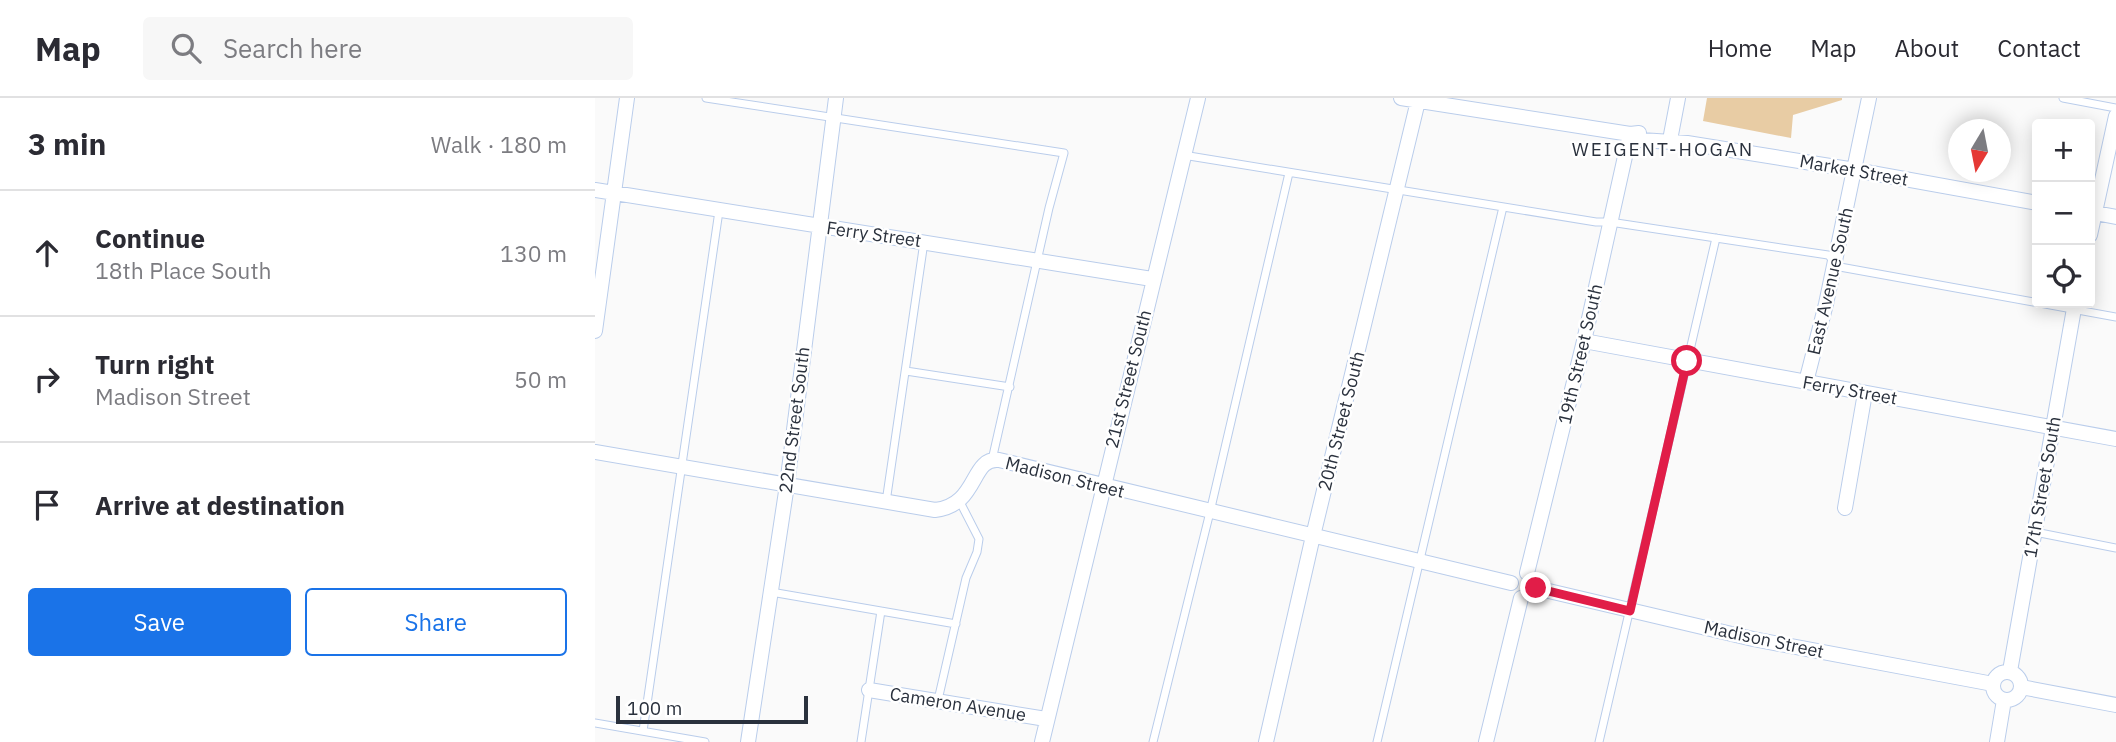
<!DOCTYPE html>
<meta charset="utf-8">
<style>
body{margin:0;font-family:"IBM Plex Sans",sans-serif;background:#f7f7f7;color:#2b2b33}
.controls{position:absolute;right:21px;top:21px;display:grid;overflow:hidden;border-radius:7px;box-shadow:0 4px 18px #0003}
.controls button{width:63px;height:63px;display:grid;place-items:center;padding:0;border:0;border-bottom:2px solid #e1e1e2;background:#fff;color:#2b2b33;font:35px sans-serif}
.compass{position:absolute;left:1353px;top:21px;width:63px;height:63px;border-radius:50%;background:#fff;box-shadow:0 4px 18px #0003;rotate:190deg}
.scale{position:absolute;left:21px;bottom:18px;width:192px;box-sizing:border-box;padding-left:7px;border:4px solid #2a313d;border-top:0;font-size:19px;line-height:24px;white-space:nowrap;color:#2a313d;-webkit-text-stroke:5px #fff;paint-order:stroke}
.stop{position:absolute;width:21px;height:21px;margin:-16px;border:5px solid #e11d48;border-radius:50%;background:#fff}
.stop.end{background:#e11d48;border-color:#fff;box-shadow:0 2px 7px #0008}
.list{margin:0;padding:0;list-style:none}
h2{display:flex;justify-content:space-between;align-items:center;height:91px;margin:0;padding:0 28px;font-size:30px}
h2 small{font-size:23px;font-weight:400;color:#7c7c81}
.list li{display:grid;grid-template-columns:46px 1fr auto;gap:21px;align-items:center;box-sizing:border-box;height:126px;padding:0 28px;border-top:2px solid #e1e1e2}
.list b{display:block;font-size:26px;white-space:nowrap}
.list p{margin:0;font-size:23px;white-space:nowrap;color:#7c7c81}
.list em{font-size:23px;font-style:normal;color:#7c7c81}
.actions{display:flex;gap:14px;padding:21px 28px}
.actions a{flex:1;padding:16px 0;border:2px solid #1a73e8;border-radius:7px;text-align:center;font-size:24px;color:#1a73e8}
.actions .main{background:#1a73e8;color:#fff}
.icon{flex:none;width:38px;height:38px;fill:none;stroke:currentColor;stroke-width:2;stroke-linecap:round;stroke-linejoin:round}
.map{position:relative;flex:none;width:1521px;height:644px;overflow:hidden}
header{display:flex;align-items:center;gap:42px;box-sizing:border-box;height:98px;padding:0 35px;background:#fff;border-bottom:2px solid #e1e1e2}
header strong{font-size:33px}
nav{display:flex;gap:38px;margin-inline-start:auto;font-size:24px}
.search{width:490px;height:63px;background:#f7f7f7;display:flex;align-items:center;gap:18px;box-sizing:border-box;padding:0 24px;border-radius:7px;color:#7c7c81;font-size:26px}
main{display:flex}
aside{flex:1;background:#fff}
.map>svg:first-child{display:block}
.green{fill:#e8cca4}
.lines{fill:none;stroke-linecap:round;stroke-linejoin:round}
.service-casing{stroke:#bacdeb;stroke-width:9}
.minor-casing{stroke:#bacdeb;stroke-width:16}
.service{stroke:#fff;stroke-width:7}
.minor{stroke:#fff;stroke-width:14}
.route{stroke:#e11d48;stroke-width:9}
.labels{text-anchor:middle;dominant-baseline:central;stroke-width:5;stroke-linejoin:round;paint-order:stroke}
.street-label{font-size:18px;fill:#2a313d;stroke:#fff}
.neighbourhood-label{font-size:19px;letter-spacing:2px;fill:#2a313d;stroke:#fff}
</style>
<header>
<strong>Map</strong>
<div class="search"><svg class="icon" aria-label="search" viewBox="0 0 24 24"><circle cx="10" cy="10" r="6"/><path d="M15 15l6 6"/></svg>Search here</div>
<nav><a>Home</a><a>Map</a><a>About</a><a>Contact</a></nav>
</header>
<main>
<aside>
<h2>3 min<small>Walk · 180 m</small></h2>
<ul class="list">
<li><svg class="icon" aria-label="ahead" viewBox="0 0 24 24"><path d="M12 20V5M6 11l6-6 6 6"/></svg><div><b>Continue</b><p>18th Place South</p></div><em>130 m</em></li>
<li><svg class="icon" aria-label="right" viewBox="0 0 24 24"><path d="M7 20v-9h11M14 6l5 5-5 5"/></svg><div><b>Turn right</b><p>Madison Street</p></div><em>50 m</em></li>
<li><svg class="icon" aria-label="arrive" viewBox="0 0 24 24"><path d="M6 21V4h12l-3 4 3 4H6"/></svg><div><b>Arrive at destination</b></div></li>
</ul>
<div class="actions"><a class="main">Save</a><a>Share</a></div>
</aside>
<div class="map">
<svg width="1521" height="644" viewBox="0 0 1521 644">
<rect width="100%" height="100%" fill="#fafafa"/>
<path class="green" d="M1112 0H1247V2L1198 17 1196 40 1108 23Z"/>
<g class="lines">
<defs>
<path id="service" d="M111 0 469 55 454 110 397 362
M1468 0 1521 10
M588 57 1001 124H1015L1233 157 1245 169 1521 219
M311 273 415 289
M291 404 329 144
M1440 434 1521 450
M176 494 361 526
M343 602 371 480 382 454 384 441 365 404
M0 625 110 644
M48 633 124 113
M266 644 286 513
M558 644 615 414 694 75
M782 644 908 109
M1004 644 1121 140"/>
<path id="minor" d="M806 0 1035 36 1044 35
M1035 36 1046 42 1092 45 1260 72 1442 105
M1075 42 1083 0
M0 92 557 181
M1495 114 1521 119
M1495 137 1521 18
M0 233 32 0
M989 243 1521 341
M1211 284 1231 206 1274 0
M0 354 340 412C384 407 375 359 404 362L916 485
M1250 410 1270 295
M932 475 989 243 1035 36
M941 490 1158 541 1398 586
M1415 573 1480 205
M1398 588a14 14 0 1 1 28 0a14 14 0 1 1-28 0Z
M1426 589 1521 607
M274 592 451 621
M153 644 192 387 241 0
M447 644 603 0
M671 644 718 438 823 3
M891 644 926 500
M1402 644 1409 602"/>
</defs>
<use href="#service" class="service-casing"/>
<use href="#minor" class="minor-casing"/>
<use href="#service" class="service"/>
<use href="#minor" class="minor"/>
</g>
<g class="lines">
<path class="route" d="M941 490 1035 513 1092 263"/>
</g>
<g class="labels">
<g class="street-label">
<text transform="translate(1259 72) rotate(10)">Market Street</text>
<text transform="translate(279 136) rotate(8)">Ferry Street</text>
<text transform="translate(1235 183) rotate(-77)">East Avenue South</text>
<text transform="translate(985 256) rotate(-77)">19th Street South</text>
<text transform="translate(533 281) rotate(-76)">21st Street South</text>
<text transform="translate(1255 292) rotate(10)">Ferry Street</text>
<text transform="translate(199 322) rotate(-83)">22nd Street South</text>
<text transform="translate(746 323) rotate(-76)">20th Street South</text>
<text transform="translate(470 379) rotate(14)">Madison Street</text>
<text transform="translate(1447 389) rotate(-80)">17th Street South</text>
<text transform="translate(1169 541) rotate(12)">Madison Street</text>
<text transform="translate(363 606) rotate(9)">Cameron Avenue</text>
</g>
<g class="neighbourhood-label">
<text x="1068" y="51">WEIGENT-HOGAN</text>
</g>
</g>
</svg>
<div class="controls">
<button>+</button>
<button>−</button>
<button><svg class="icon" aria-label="locate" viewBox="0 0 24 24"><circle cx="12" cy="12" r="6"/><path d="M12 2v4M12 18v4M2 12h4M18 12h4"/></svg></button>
</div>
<svg class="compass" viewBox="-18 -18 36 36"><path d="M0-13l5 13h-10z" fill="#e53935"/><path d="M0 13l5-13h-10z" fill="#7c7c81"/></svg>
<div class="scale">100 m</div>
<div class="stop" style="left:1092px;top:263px"></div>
<div class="stop end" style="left:941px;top:490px"></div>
</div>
</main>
